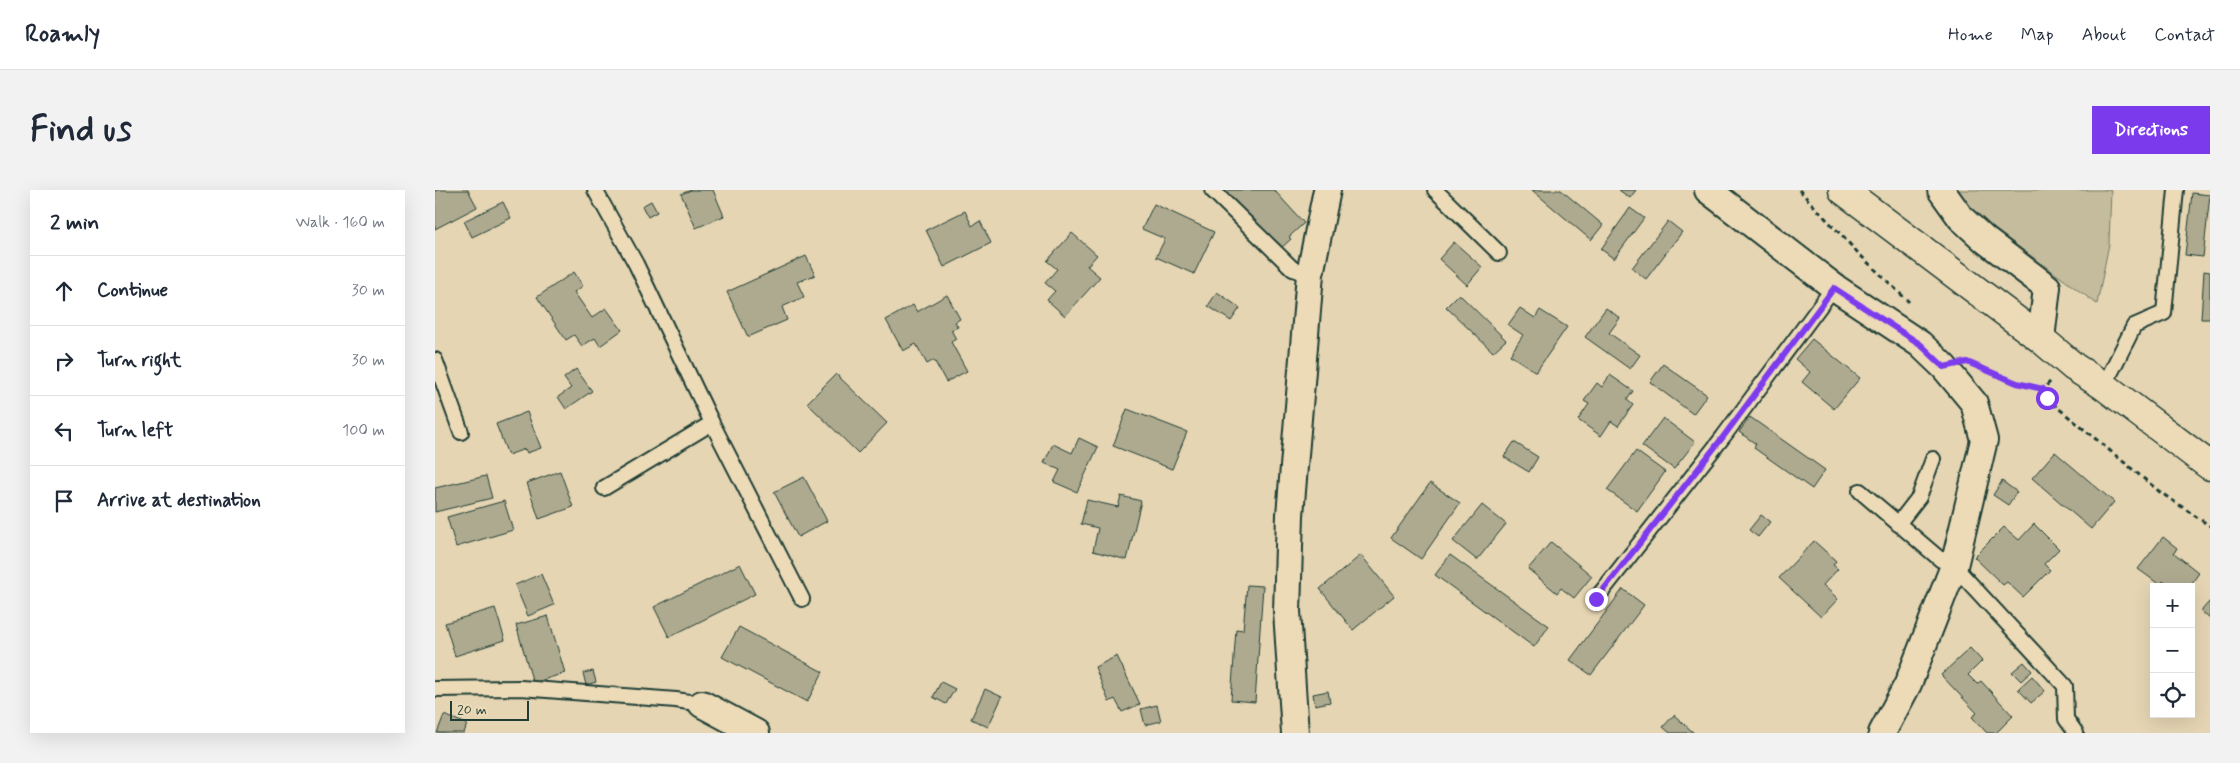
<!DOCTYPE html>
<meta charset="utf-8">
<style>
body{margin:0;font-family:Mynerve,sans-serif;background:#f2f2f3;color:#1f2937}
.controls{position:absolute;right:15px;bottom:15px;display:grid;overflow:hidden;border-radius:0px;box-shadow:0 5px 20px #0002}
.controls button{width:45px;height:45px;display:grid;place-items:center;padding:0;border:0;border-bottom:1px solid #e0e1e3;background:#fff;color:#1f2937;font:25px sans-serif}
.scale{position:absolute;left:15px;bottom:12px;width:79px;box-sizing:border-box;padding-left:5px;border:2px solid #1f3d34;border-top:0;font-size:14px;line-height:18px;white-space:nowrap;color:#1f3d34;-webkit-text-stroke:4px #eddbb8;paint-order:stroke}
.stop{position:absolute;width:15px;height:15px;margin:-11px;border:4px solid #7c3aed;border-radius:50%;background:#fff}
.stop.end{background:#7c3aed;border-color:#fff;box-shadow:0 1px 5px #0008}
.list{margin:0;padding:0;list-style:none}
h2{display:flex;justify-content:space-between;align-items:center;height:65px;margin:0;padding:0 20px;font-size:21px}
h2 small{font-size:16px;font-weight:400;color:#747a83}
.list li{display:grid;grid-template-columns:32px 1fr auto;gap:15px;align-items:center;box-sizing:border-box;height:70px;padding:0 20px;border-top:1px solid #e0e1e3}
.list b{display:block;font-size:19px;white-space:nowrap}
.list em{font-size:16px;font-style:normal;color:#747a83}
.icon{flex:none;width:28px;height:28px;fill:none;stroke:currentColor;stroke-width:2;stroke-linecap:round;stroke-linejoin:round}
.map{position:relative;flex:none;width:1775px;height:543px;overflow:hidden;border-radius:0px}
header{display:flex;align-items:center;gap:30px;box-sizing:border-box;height:70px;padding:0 25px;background:#fff;border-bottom:1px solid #e0e1e3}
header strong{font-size:24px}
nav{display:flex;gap:28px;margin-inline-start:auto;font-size:18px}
.intro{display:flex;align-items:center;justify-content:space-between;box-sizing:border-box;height:120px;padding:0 30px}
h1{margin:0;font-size:35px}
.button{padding:12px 22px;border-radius:0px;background:#7c3aed;color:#fff;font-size:18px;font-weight:700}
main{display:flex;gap:30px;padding:0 30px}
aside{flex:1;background:#fff;border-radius:0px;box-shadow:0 5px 20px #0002}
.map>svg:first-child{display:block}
.green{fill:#c4bc9d;stroke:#727c68}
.building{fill:#aeaa90;stroke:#1f3d34}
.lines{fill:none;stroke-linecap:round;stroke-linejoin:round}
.lane-casing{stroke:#1f3d34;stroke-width:18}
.street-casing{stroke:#1f3d34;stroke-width:30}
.primary-casing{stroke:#1f3d34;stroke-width:31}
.path{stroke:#1f3d34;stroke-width:3;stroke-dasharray:5 4;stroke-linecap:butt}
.lane{stroke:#eddbb8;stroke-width:14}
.street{stroke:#eddbb8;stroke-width:26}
.primary{stroke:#eddbb8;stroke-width:28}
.route{stroke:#7c3aed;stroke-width:6}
</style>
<header>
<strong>Roamly</strong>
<nav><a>Home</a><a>Map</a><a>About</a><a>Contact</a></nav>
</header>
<div class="intro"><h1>Find us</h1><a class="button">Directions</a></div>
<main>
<aside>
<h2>2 min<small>Walk · 160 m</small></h2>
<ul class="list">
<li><svg class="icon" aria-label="ahead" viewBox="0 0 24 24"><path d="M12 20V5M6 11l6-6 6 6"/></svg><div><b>Continue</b></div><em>30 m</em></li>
<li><svg class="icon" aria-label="right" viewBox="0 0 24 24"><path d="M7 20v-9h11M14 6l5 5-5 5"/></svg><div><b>Turn right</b></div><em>30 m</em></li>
<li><svg class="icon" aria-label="left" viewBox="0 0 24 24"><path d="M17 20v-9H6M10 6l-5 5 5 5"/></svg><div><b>Turn left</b></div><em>100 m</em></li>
<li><svg class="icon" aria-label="arrive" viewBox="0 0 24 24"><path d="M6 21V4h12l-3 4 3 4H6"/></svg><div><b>Arrive at destination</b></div></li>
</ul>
</aside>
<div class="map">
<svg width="1775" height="543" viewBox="0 0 1775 543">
<rect width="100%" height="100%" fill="#e5d5b3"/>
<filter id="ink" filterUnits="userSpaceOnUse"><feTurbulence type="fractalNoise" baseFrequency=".02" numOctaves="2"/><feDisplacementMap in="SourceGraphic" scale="10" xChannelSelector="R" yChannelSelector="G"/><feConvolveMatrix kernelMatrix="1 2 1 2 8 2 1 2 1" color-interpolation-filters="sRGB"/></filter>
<g filter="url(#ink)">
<path class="green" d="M1506 0H1676L1674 54 1662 114Z"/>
<path class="building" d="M0 0H33L42 17 0 39Z
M256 0H278L289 26 261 38 246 4Z
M789 0H839L869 33 854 47 856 49 844 60Z
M1097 0H1126L1168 35 1156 50Z
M1184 0H1201L1195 8Z
M1757 3 1775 5 1768 67 1750 65Z
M216 11 222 22 213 27 207 16Z
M68 12 76 28 37 47 29 31Z
M719 14 779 42 759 84 721 67 730 49 707 39Z
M1195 18 1209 28 1179 69 1166 59Z
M530 21 537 36 545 31 556 53 509 77 491 40Z
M1233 31 1247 42 1211 89 1197 78Z
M637 43 662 65 652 76 665 87 630 126 612 110 620 101 610 93 622 79 612 71Z
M1019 52 1047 77 1032 95 1004 69Z
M371 66 380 85 362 92 369 107 347 117 352 130 313 147 292 102Z
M1769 81 1775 82V129H1766Z
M139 82 148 96 139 102 157 128 171 118 187 140 165 156 160 148 147 156 139 145 131 150 102 107Z
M782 102 805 118 796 131 773 116Z
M1024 104 1071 150 1058 162 1011 117Z
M512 105 525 129 520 132 523 137 516 140 521 149 516 152 532 181 511 192 499 170 492 174 481 154 468 161 451 130 478 115 482 122Z
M1085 118 1100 128 1105 120 1132 137 1101 182 1075 165 1088 145 1073 135Z
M1171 118 1185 128 1174 143 1205 165 1195 179 1150 147Z
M1377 149 1425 188 1399 219 1367 192 1375 182 1360 169Z
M1228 174 1272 205 1258 224 1215 192Z
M141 179 157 201 131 219 123 207 136 198 129 188Z
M401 184 452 233 423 263 372 213Z
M1175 185 1198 201 1192 210 1198 215 1183 236 1176 231 1166 246 1143 230 1154 214 1149 211 1162 193 1167 197Z
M692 219 752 242 737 279 678 256Z
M92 222 106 258 92 263 90 259 73 265 61 234Z
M1315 227 1390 280 1377 299 1319 258 1321 254 1304 242Z
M1228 228 1260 252 1239 279 1207 256Z
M644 248 663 257 642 302 619 292 625 280 609 273 618 254 637 263Z
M1079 252 1103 267 1094 282 1069 267Z
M1201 261 1230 282 1202 321 1172 300Z
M1620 262 1679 312 1656 339 1597 288Z
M125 281 138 317 104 329 92 293Z
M51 286 57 308 0 322V298Z
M369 287 392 331 363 347 339 302Z
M1567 291 1582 302 1573 315 1558 305Z
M995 293 1025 313 986 369 956 348Z
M686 306 706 311 692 370 658 361 663 338 646 334 652 310 683 317Z
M69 311 78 340 21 357 12 327Z
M1047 315 1071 334 1042 370 1018 351Z
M1326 325 1335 332 1323 347 1314 340Z
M1599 334 1624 359 1609 374 1615 380 1588 407 1572 392 1568 395 1539 367 1569 337 1584 350Z
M1728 347 1742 358 1739 363 1764 383 1754 397H1735L1728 391 1725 395 1703 379Z
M1379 351 1401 371 1398 375 1403 379 1388 395 1403 409 1386 427 1344 388Z
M1116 352 1157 386 1139 408 1126 398 1122 403 1093 379Z
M926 365 959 406 918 440 885 399Z
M1015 365 1114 436 1099 457 1000 385Z
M305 374 320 404 234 447 219 417Z
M106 384 119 415 93 426 80 395Z
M812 395 828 396 820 512 796 510 801 439 808 440Z
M1188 399 1209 415 1156 485 1135 470Z
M1775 411V429L1766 421Z
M60 418 70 450 20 466 10 433Z
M113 426 130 483 98 493 81 435Z
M304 437 388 482 372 512 287 467Z
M1535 458 1547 471 1533 485 1542 494 1546 491 1578 526 1561 543H1552L1537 527 1542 523 1506 485Z
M682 466 705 514 687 522 680 509 674 512 660 477Z
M1589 472 1597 481 1586 491 1577 482Z
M158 481 161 492 151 495 148 483Z
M1597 486 1610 501 1596 513 1583 499Z
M506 492 520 499 511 514 498 507Z
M550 499 567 507 553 537 536 529Z
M893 501 895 512 880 515 878 504Z
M722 515 726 531 710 535 706 519Z
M9 525 32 534 29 543H2Z
M1239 525 1259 543H1235L1228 537Z"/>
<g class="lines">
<defs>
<path id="lane" d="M160 0 201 74 277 233 367 409
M777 0 858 79 875 84
M1000 0 1064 63
M0 170 26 242
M1669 196 1699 136 1729 123 1741 0
M169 298 277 233
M1425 301 1506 370 1521 366
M1463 334 1484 307 1498 269
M1519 376 1630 496 1631 529 1641 543
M1161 409 1288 247 1399 97
M0 499 86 498 241 510 267 514"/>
<path id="street" d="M1273 0 1399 97 1485 154 1509 177 1539 213 1549 250 1519 376 1473 494 1447 543
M1506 0 1526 28 1550 50 1612 97 1606 149
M267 514 321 543
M860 543 852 421 855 325 875 84 892 0"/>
<path id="primary" d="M1408 0 1606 149 1639 177 1669 196 1775 276"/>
</defs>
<use href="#lane" class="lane-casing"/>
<use href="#street" class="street-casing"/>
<use href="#primary" class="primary-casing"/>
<path class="path" d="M1364 0 1424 64 1474 112
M1545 177 1582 193 1608 199 1616 191
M1608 199 1611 208 1725 302 1775 336"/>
<use href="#lane" class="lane"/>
<use href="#street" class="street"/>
<use href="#primary" class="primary"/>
</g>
</g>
<g class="lines" filter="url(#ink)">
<path class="route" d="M1161 409 1288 247 1399 98 1485 154 1509 177 1532 172 1582 193 1608 199 1612 208"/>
</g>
</svg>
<div class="controls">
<button>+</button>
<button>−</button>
<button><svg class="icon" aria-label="locate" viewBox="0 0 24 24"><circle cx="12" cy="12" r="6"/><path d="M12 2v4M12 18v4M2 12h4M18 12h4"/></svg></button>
</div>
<div class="scale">20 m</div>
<div class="stop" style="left:1612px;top:208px"></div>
<div class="stop end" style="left:1161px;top:409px"></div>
</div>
</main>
